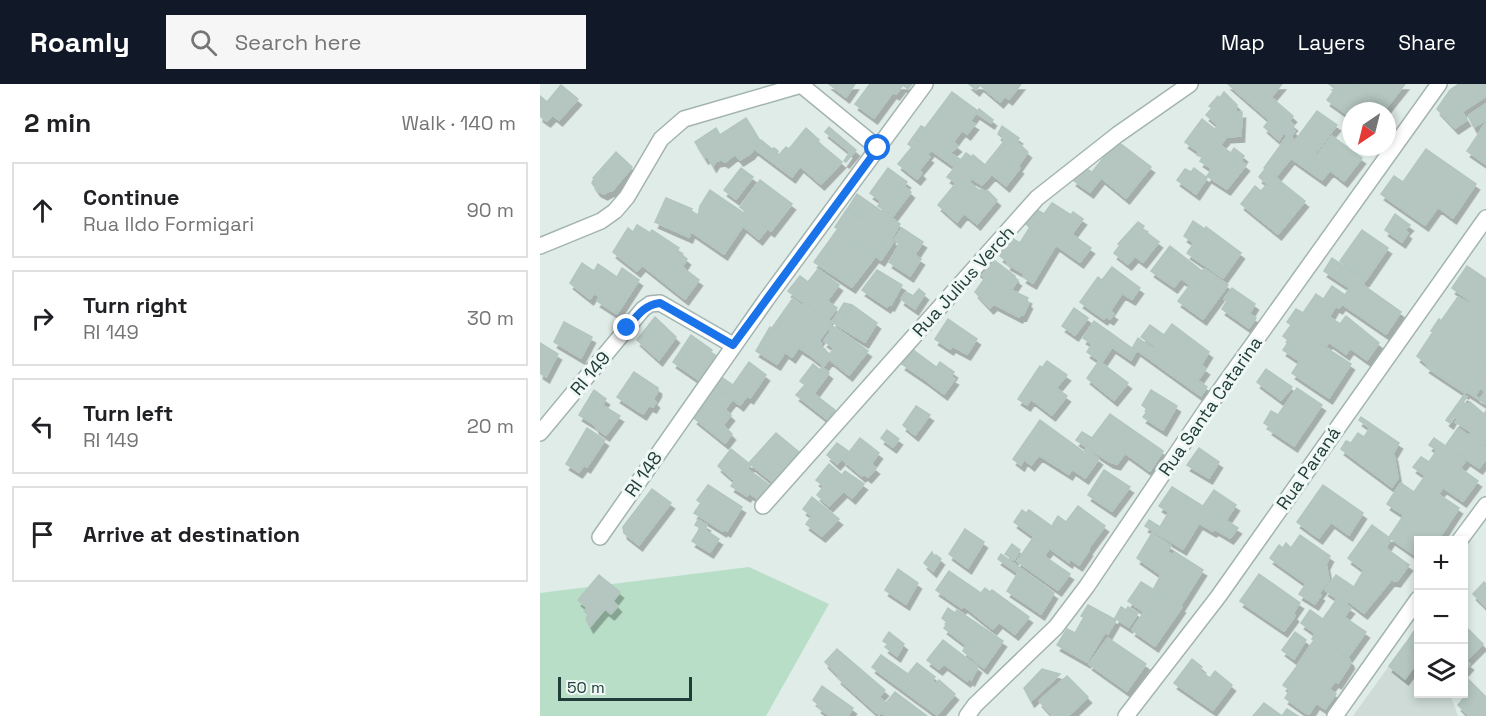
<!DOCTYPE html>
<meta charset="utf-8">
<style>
body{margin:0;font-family:"Space Grotesk",sans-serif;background:#f6f6f6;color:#202124}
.controls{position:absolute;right:18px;bottom:18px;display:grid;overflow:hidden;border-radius:0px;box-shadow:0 3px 9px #0003}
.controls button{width:54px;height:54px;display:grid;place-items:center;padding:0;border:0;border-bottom:2px solid #e0e0e0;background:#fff;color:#202124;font:30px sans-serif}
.compass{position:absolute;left:802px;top:18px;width:54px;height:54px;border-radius:50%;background:#fff;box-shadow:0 3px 9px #0003;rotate:215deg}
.scale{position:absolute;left:18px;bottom:15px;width:134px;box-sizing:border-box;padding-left:6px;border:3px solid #203d39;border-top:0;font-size:16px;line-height:21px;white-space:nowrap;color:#203d39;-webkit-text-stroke:4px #f0f8f5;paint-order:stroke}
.stop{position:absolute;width:18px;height:18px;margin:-14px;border:4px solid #1a73e8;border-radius:50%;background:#fff}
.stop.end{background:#1a73e8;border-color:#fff;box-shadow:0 2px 6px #0008}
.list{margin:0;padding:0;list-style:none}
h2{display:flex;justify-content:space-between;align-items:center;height:78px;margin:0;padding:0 24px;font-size:26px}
h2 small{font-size:20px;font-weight:400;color:#757577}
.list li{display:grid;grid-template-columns:39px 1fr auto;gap:18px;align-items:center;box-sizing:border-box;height:96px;margin:0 12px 12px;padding:0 12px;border:2px solid #e0e0e0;border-radius:0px}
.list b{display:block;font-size:22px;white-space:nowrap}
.list p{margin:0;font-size:20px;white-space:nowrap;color:#757577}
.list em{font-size:20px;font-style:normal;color:#757577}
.icon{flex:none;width:33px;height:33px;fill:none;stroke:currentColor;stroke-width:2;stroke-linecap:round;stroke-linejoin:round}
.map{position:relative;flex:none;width:946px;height:632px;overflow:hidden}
header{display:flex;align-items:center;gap:36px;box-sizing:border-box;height:84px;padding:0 30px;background:#111827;color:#fff}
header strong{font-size:28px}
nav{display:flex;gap:33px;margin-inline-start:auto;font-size:21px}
.search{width:420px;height:54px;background:#f6f6f6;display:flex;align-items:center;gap:15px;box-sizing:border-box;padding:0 21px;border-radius:0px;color:#757577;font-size:22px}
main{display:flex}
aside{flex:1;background:#fff}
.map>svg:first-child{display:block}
.built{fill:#cedbd7}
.green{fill:#b8dec7}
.building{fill:#b5c6c1;stroke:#b2c5c0;stroke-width:1.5;filter:url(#shadow)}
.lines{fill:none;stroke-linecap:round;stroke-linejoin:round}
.street-casing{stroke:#a3b4b0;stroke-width:18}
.street{stroke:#fff;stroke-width:15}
.route{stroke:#1a73e8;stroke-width:8}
.labels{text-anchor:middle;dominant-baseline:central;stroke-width:6;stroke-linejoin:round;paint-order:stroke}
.street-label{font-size:18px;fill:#203d39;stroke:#f0f8f5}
</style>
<header>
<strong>Roamly</strong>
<div class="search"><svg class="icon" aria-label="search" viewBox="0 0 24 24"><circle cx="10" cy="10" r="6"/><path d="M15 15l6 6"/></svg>Search here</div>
<nav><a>Map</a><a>Layers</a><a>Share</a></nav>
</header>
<main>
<aside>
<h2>2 min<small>Walk · 140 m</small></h2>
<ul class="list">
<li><svg class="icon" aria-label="ahead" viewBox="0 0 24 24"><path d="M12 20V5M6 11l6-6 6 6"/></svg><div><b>Continue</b><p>Rua Ildo Formigari</p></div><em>90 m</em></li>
<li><svg class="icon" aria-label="right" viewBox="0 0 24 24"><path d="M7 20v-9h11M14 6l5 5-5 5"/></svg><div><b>Turn right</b><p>RI 149</p></div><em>30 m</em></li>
<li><svg class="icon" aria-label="left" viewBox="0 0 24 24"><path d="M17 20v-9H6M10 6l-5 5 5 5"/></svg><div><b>Turn left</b><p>RI 149</p></div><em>20 m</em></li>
<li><svg class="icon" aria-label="arrive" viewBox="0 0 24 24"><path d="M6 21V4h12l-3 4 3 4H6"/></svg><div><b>Arrive at destination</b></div></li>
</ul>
</aside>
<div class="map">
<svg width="946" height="632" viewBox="0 0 946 632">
<defs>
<filter id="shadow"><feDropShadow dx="3.5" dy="6" stdDeviation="0" flood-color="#0004"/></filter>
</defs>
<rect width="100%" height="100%" fill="#e0ece8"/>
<path class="built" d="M878 577V610H910L918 632H813L849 582 865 595Z"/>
<path class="green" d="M209 483 289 520 226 632H0V509Z"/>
<path class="building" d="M289 0H315L306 13Z
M330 0H372L368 5 363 1 356 10 353 8 334 34 315 20Z
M429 0H481L469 15 465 12 460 18 440 1 436 6Z
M688 0H742L731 13 753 32 749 37 754 41 751 44 755 47 750 54Z
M789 0H813L848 27H811V33L787 16 795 5Z
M815 0H865L846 24Z
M919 0H946V12L922 28 927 36 915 44 897 25 910 6Z
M21 1 38 15 19 36 13 31 7 37 0 32V12L7 18Z
M412 8 438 27 439 25 453 36 451 39 436 29 430 37 435 40 427 50 422 46 413 58 418 62 410 69 421 76 415 83 373 53 381 42 385 44Z
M684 8 697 21 695 29 702 28 701 52 684 53 675 45 678 41 666 31 672 24 669 22 678 12 680 14Z
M946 20V36L934 43 928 32Z
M777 27 797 41 773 72 755 57Z
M206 34 220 57 211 69 200 76 195 70 185 78 182 76 176 77 173 82 167 72 165 74 155 58 176 44 180 51Z
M662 35 686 54 680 61 691 69 694 64 704 72 701 77 706 81 687 105 667 92 672 85 660 77 663 73 657 71 659 68 645 58Z
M730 35 744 48 739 56 724 43Z
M945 40 946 41V80L927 67Z
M462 42 479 54 477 58 488 68 478 82 480 84 466 102 452 90 442 101 415 83 426 69 432 73 433 71 445 81 465 56 458 50Z
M289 43 316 66 306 78 304 77 310 68 285 48Z
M266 44 279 56 278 58 302 78 281 100 260 82 252 93 215 65 221 56 232 65 234 64 238 67 237 70 239 71 246 63 249 65Z
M748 51 790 86 782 96 751 74 735 94 724 84Z
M792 52 822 74 804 97 775 74Z
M373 53 391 66 387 71 390 73 379 86 382 89 377 95 358 80 372 63 368 60Z
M577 57 611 83 586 114 553 87Z
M886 65 936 100 913 134 898 123 885 141 841 110 854 92 863 98Z
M76 68 92 83 72 107 71 106 64 110 58 107 59 105 57 106 52 99 54 95 53 94Z
M542 82 561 94 550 108 533 96Z
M415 83 432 94 429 98 440 107 441 105 445 108 447 106 457 116 437 140 424 129 417 138 398 121 416 99 407 93Z
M201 84 213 93 196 115 184 106Z
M348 84 367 98 364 102 371 108 353 132 338 122 341 117 330 109Z
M654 84 667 94 656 110 637 96 645 85 651 88Z
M725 85 765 117 738 150 701 120 715 102 721 107 727 100 719 93Z
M220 96 252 120 231 147 200 123Z
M170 106 227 145 219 155 203 142 184 170 152 148 158 132 160 122Z
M317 110 360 140 351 155 308 124Z
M126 114 152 125 151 127 158 131 149 153 115 138Z
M512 119 531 131 533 128 543 135 528 155 530 157 533 151 551 164 540 178 516 161 514 164 486 140 494 124 504 130Z
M307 125 354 157 341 176 295 143Z
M855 130 870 141 865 146 868 149 862 158 845 146Z
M653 137 665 145 666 143 701 169 683 194 647 169 654 159 644 152Z
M598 138 604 142 602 145 619 158 603 178 595 172 588 180 574 169 580 161 578 160Z
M97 141 110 149 112 146 139 164 137 167 147 175 142 183 159 196 145 215 102 181 97 187 73 168 88 144 93 148Z
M490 143 514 164 493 199 483 193 485 190 467 180 468 178 460 172 470 153 480 159Z
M362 144 383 158 375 170 354 156Z
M297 146 335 173 312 203 274 178Z
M822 146 848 164 826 196 800 177Z
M359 161 381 175 370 192 349 178Z
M630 162 662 187 664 185 688 201 663 235 638 217 650 201 641 194 634 203 611 187Z
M446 170 475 192V194L478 196 471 206 488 214 487 217 489 219 483 231 481 230 479 233 454 220 450 224 435 208 445 194 437 186Z
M792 174 825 196 823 201 861 228 846 250 802 220 799 224 784 214 792 202 805 211 810 204 784 187Z
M42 179 54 187 58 180 77 193 82 184 99 196 77 230 57 217 60 213 54 209 50 215 30 199Z
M927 182 946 195V228L912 204Z
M572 183 600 204 592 215 582 209 570 227 574 230 570 235 566 232 564 235 540 218 558 193 562 196Z
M278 185 299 201 287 217 297 224 288 236 248 207 260 192 268 198Z
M337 186 362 201 351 221 349 220 347 223 322 206Z
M692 204 715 220 709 230 716 234 709 244 682 225 687 217 684 215Z
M379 205 385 210 375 225 361 215 366 208 373 212Z
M776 210 795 223 789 233 800 240 806 232 839 259 827 276 810 264 806 270 789 258 785 263 747 238 756 225 763 229Z
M918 213 931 221 932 218 946 228V278L925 309 886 283 888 281 877 272 893 248 891 247 899 235 901 237Z
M253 214 262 222 264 219 275 226 265 240 266 245 273 250 261 265 232 244Z
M304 219 312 221 337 239 325 258 292 238Z
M534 224 548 234 535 251 522 242Z
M275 226 292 239 269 270 261 265 273 250 266 245 265 240Z
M115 233 136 253 119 276 97 256Z
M408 235 437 255 427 270 412 262 410 265 395 255Z
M554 237 596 267 591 276 572 263 562 278 547 268 552 260 543 254Z
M24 238 52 253 41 274 14 258Z
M632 240 669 268 661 281 666 285 658 296 613 265 615 262 601 253 610 241 624 251Z
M751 241 811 280 789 314 752 289 760 277 743 266 749 257 743 252Z
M289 242 293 245 295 243 328 267 309 291 289 275 284 282 269 270 278 257 282 260 280 263 290 270 294 264 284 257 291 247 288 244Z
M230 243 259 263 252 273 245 268 237 280 216 267Z
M151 251 172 266 170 268 175 271 159 296 133 278Z
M598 254 667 303 661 312 593 263Z
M0 259 18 270 6 293 0 289Z
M372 265 396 283 387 297 362 280Z
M507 277 527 291 516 304 527 312 512 331 491 315 487 321 478 315 500 282 502 284Z
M559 277 588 299 574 316 547 294Z
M209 278 226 291 210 314 207 312 200 321 176 301 181 293 193 301Z
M400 278 414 288 411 293 415 295 404 310 387 297Z
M273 280 280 286 282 283 289 289 275 308 260 297Z
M944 281 946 283V305L945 307 940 304 935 312 940 315 946 307V320L926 307Z
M726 285 752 303 741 316 717 298Z
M94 288 118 304V307L113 315 116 318 113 323 109 321 103 330 77 313Z
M175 302 193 315 185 325 191 331 183 341 192 350 185 359 154 334Z
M264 302 295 326 287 335 256 311Z
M757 304 782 321 754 362 729 345 730 343 724 339 731 327 738 331Z
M54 306 66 315 62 321 80 332 66 351 56 344 55 341 39 331Z
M611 306 637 322 623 346 603 333 608 326 602 321Z
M924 311 927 313 923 318 927 321 930 318 944 330 946 327V358L943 362 946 364V375L939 384 906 361 918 344 929 352 932 348 915 338 918 335 914 332 910 339 906 336Z
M376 322 390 331 375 351 363 341Z
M570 330 623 367 610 387 585 369 577 380 570 378 536 356 542 348 552 354Z
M821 333 859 359 852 371H854L858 394 852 403 801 365 806 357 811 359 818 349 824 353 830 344 819 336Z
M500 336 544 368 546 365 559 375 545 394 532 385 529 390 499 371 491 381 484 375 481 381 473 375Z
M47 344 65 356 47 383 44 381 39 388 26 380Z
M347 346 359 355 353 363 341 354Z
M236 349 259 368 234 399 209 379Z
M320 354 339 369 331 380 336 384 328 393 324 390 322 392 303 376Z
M894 354 926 376 920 384 938 397 923 417 873 383 881 373 889 378 897 366 889 361Z
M297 359 308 367 297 380 287 371Z
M659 364 679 378 669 394 647 381Z
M191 365 211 381 207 385 231 402 218 415 209 409 207 412 191 402 195 397 178 382Z
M289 380 302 391 305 387 324 400 312 414 304 407 289 422 277 411 284 402 276 396Z
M564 386 590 403 572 427 548 411Z
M885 392 903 404 898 410 919 424 904 447 852 412 861 399 874 408Z
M168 401 202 423 187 447 184 445 183 447 154 429 161 419 157 416Z
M783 401 823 429 809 451 791 438 779 454 757 438Z
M632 403 698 444 690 454 675 445 673 447 659 439 643 465 605 442 609 436 620 443 629 428 619 422Z
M112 405 131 419 99 461 84 449 83 443Z
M674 406 696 421 686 436 663 422Z
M852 412 904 447 897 456H878V473L849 453 864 431 847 420Z
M272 413 299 435 282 452 266 440 272 432 263 425Z
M538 422 565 442 548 465 549 466 539 481 530 475 529 478 474 438 482 426 486 429 489 426 513 443V440L518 432 526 438Z
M158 436 167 441 165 446 179 455 170 468 152 457 159 446V443L155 441Z
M832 441 851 455 846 463 847 465 869 481 857 497 851 496 824 529 808 517 806 521 785 506 796 491 814 503 824 486 808 474Z
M425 445 444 458 428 484 409 470Z
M612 449 631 462 627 468 633 471 635 468 663 486 641 521 614 504 621 491 597 474Z
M760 451 790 472 786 480 789 496 779 509 730 474 739 461 743 464 746 459 751 464Z
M493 454 509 465 504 472 530 490 518 506 477 477Z
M472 460 480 466 474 476 465 470Z
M392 468 394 472 396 471 401 475 393 487 384 479Z
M461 470 514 509 501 530 467 507 478 489 458 475Z
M358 485 378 499 366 520 345 506Z
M409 487 441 509 445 504 450 508 452 506 489 533 475 550 459 538 453 545 424 522 422 524 396 506Z
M719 490 760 519 753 529 755 532 744 547 700 517Z
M59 491 80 508 73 517 78 522 71 530 65 525 50 543 46 535 49 532 44 527 47 524 38 516Z
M601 498 642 523 615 562 592 546 604 528 588 517Z
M944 498 946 500V523L933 510Z
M766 500 781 511 775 520 759 510Z
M797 515 811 524 804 533 826 548 808 573 761 539 770 526 783 535Z
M548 521 576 536 568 550 565 548 547 578 517 561 527 545 535 549 544 533 541 532Z
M581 523 586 526 588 523 598 529 589 543 575 534Z
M408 524 415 529 417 526 463 557 444 584 423 567 426 561 404 544 408 539 402 534Z
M924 541 943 560 926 577 930 580 924 587Z
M876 544 878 546V569L867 558Z
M349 548 364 560 357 572 345 563 348 560 343 557Z
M755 548 766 556 754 575 742 566Z
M775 550 810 576 811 579 798 599 795 597 789 605 757 582 774 556 772 555Z
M568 554 606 580 587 607 549 580Z
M403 556 438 583 431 596 429 594 427 597 404 580 399 585 387 576Z
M866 559 878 571V577L865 595 849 582Z
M297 565 345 606 339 613 346 619 355 608 387 632H346L341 628 339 631 298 594 299 592 285 578Z
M341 571 368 590 377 579 395 593 392 597 396 600 399 596 415 610 397 631 332 583Z
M652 575 662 583 659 586 670 594 675 587 692 601 673 626 634 599Z
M757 582 796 610 785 625 776 619 769 630 766 629 745 614 750 606 743 601Z
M502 585 520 590 491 617 484 604Z
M924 591 946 613V632H929L918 621 924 614 919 610H924Z
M527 592 548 613 528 632H513L499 617Z
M282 602 313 624 308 632H290L278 623 279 621 273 616Z
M724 619 742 632 747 625 758 632H713Z"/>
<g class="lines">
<defs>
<path id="street" d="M260 0 338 64
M0 162 61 137 75 127 87 113 121 55 144 35 261 1
M0 349 103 225 110 220 120 219 193 261
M223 422 497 114 577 51 650 0
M60 453 226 216 385 0
M920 456 946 421
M427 632 435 621 516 543 547 502 668 323 899 0
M586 632 678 513 946 134
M795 632 878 515"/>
</defs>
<use href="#street" class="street-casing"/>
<use href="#street" class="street"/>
</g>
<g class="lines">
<path class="route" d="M87 244C97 232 104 221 120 219L193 261 338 64"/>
</g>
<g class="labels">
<g class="street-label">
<text transform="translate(423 197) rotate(-48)">Rua Julius Verch</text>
<text transform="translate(50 289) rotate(-50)">RI 149</text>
<text transform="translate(670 322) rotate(-55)">Rua Santa Catarina</text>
<text transform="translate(768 384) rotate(-55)">Rua Paraná</text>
<text transform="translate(103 390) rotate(-55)">RI 148</text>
</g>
</g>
</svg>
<div class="controls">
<button>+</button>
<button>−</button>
<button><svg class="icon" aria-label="layers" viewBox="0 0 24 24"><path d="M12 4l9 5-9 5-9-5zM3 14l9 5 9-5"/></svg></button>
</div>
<svg class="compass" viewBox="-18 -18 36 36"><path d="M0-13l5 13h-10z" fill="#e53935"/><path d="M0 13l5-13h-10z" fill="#757577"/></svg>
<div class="scale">50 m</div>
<div class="stop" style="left:338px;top:64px"></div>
<div class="stop end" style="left:87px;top:244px"></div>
</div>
</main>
